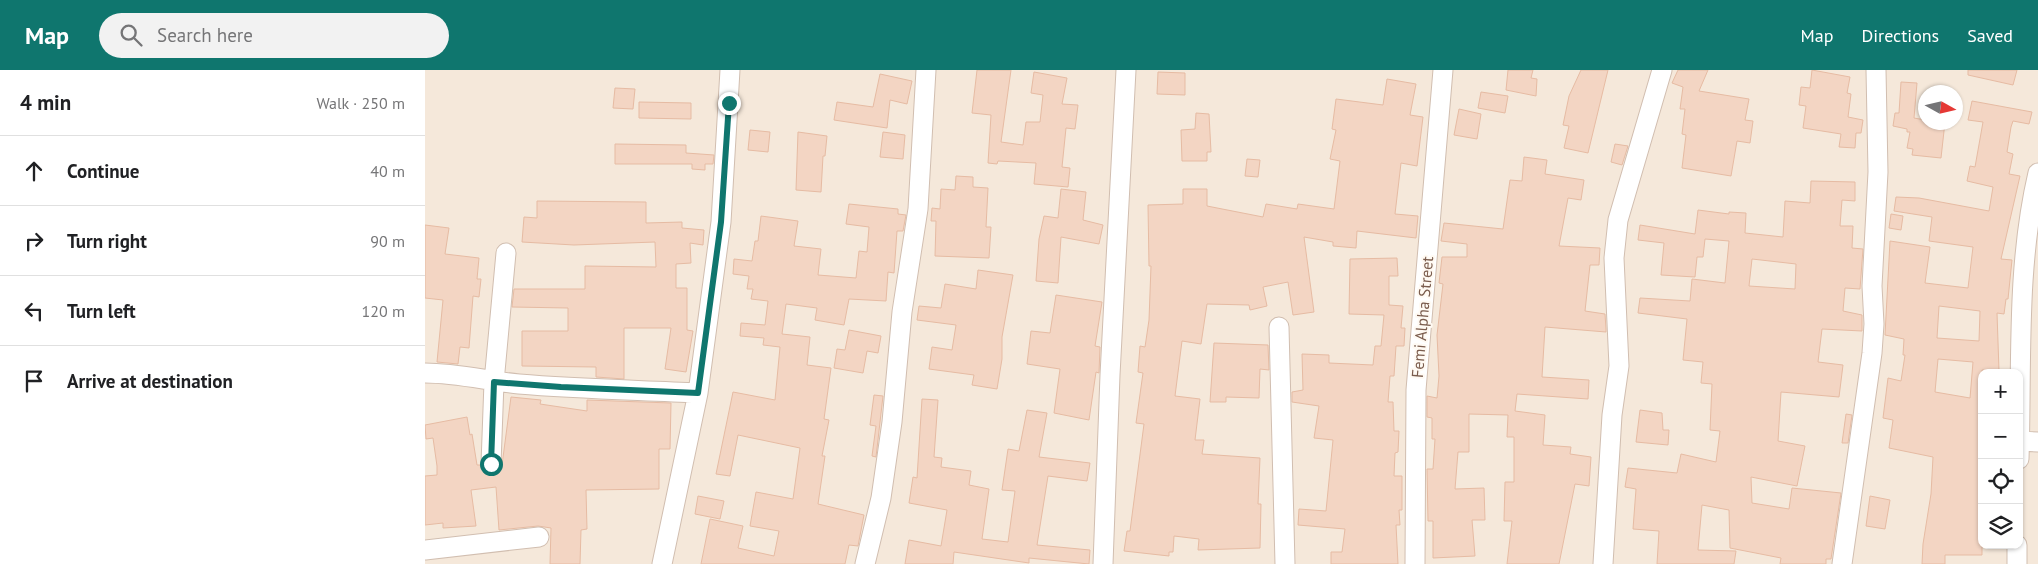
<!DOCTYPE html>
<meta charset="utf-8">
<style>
body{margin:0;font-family:"PT Sans",sans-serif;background:#f2f2f2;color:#202124}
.controls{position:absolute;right:15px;bottom:15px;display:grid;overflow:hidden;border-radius:10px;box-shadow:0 1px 4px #0004}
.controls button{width:45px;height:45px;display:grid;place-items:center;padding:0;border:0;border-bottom:1px solid #e0e0e0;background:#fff;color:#202124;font:25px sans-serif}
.compass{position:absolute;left:1493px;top:15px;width:45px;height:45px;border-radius:50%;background:#fff;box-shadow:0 1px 4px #0004;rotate:98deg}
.stop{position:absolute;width:15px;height:15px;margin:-11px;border:4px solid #0f766e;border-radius:50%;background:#fff}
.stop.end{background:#0f766e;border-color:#fff;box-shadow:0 1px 5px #0008}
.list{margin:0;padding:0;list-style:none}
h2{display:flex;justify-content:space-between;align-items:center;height:65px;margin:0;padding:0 20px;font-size:21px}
h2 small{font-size:16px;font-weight:400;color:#757577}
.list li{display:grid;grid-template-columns:32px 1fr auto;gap:15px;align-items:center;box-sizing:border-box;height:70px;padding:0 20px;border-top:1px solid #e0e0e0}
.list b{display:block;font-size:19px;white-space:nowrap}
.list em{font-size:16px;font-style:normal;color:#757577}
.icon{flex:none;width:28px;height:28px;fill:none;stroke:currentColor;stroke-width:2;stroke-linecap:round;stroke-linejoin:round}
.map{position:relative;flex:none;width:1613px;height:494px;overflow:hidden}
header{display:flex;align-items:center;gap:30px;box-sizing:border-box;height:70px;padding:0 25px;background:#0f766e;color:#fff}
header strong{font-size:24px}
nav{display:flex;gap:28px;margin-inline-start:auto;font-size:18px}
.search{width:350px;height:45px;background:#f2f2f2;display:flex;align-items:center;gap:12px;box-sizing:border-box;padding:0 18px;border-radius:28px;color:#757577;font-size:19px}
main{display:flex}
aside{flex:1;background:#fff}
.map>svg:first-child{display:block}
.residential{fill:#f5e8da;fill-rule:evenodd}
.building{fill:#f3d5c3;stroke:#e6bba3;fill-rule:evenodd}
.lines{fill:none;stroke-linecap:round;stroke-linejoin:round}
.minor-casing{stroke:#d1beb0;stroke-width:21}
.minor{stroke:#fff;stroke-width:19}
.route{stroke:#0f766e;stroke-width:6}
.labels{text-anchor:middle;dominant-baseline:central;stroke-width:4;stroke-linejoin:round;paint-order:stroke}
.street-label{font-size:16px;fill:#7a5c4d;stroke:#fffaf3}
</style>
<header>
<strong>Map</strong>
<div class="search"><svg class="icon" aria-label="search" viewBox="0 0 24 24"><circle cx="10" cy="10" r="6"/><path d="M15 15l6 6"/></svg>Search here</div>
<nav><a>Map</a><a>Directions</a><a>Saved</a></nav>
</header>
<main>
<aside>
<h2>4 min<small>Walk · 250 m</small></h2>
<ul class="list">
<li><svg class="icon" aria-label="ahead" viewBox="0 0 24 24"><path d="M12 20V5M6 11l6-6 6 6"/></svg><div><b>Continue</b></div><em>40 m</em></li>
<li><svg class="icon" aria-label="right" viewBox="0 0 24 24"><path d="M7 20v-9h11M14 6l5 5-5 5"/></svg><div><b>Turn right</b></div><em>90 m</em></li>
<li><svg class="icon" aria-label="left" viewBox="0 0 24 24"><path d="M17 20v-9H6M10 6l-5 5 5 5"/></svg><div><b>Turn left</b></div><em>120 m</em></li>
<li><svg class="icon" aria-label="arrive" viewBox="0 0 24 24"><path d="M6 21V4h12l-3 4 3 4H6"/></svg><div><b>Arrive at destination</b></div></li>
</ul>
</aside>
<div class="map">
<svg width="1613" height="494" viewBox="0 0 1613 494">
<rect width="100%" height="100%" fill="#fdf6ec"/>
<path class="residential" d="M0 0H1613V494H0ZM1500 22H1530V52H1500ZM1557 303H1594V475H1557Z"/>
<path class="building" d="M552 0H586L576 72 598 75 601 52H615L618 25 606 23 609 2 642 8 637 34 653 35 650 59 641 58 637 97 645 98 643 117 609 114 611 93 573 91 572 94 563 93 566 45 547 43Z
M1083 0H1108L1106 8 1112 9 1111 26 1081 20Z
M1156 0H1183L1163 83 1139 78 1144 56 1138 55 1144 26Z
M1253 0H1283L1274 21 1324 29 1320 50 1328 51 1325 73 1312 71 1306 106 1257 98 1261 65 1257 64 1260 39H1255L1258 17 1247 13Z
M1387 0 1425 7 1422 23 1426 24 1423 47 1438 50 1436 63H1431L1430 78 1414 77 1416 64 1378 58 1381 36 1374 35 1376 17 1385 18Z
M1543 0H1592L1588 15 1543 5Z
M733 2 760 3V25L732 24Z
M455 4 487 11 482 34 465 30 462 58 409 50 412 32 448 37Z
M962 9 991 14 985 45 998 47 992 96 976 93 970 144 993 146 991 168 932 161 931 178 908 176V172L879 167 889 242 868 245 863 212 838 217 842 236 825 240 824 235 782 234 776 274 757 271 750 326 775 329 770 370H779L777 384 835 388 833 434H836L835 478 773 480 774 469 749 466 748 482H744V486L699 481 702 461H705L719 354 711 353 718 303 713 302 715 276 720 277 724 250 726 196H724L723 135 758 134V119H782V136L838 147 841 134 872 139 873 134 909 139 915 91 905 89 911 60 907 59 911 29 958 35Z
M1476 12 1492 13 1489 48 1500 50V52H1520L1516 88 1487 85 1488 79 1482 78 1485 62H1482V59L1468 56 1470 43H1474Z
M190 18 210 19 208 39 188 38Z
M1056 22 1083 26 1080 43 1053 38Z
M1547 31 1607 42 1604 54 1588 51 1586 57 1582 82 1588 84 1584 104 1595 106 1576 189 1587 190 1583 229H1581L1579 244 1572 243 1574 301 1557 300V485H1520V494H1497L1498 474 1506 424 1508 387 1464 378 1468 350 1458 348 1463 308 1476 311 1480 285H1478L1479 269 1460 265 1465 171 1505 177 1500 213 1543 218 1548 177 1504 171 1507 147 1469 141 1471 127 1494 128 1564 141 1568 117 1542 111 1545 96 1550 97 1558 52 1543 50ZM1514 236 1555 241 1554 271 1512 268ZM1513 289 1548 292 1545 328 1510 322Z
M214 32 266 33V49L214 48Z
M1034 39 1056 44 1052 69 1029 65Z
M771 43 784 44 786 82H782V91H757L756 60 770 59Z
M325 60 345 62 343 82 323 80Z
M373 62 402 66 400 86H398L396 122 371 120Z
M458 62 480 65 478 89 455 87Z
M190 74 261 75V83L289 85 288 94H280V100L267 99V94H190Z
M1190 74 1203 76 1197 95 1186 92Z
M1099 87 1122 90 1120 104 1159 110 1156 130 1143 128 1134 176 1175 178 1174 195H1165L1160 241 1180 244 1181 259V262L1120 257 1117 307 1164 310 1163 329 1092 324 1090 341 1120 345 1118 375 1146 377 1145 384 1166 387 1164 416 1150 414 1134 494H1082L1087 451H1079L1080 412H1089V367H1082L1083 345 1044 344V382H1033L1030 419 1059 418 1060 450H1047L1050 486 1008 488V451H1003L1002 399H1008L1010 369H1007V348L1002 347V326L1012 328 1014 306 1012 265 1018 214 1014 213 1017 187H1042V174L1016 171 1019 153 1078 159 1085 110 1097 111Z
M822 89 835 90 833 107 820 106Z
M531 106 548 107V117L563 118 561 157H566L564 188 510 186 511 151H506L507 138 515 139 516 119 530 120Z
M1386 111 1430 112V131L1417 130 1415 156H1428L1427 178 1438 179 1435 219 1420 218 1418 241 1437 245V261L1397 259 1393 292 1418 295 1414 327 1356 322 1353 371 1380 376 1372 416 1326 407 1327 433 1364 439 1367 418 1416 423 1406 489H1401V494H1355L1356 488 1305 478 1304 440 1277 435 1273 480 1311 481 1309 494H1232L1234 461 1208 459 1211 419 1200 417 1203 398 1252 403 1256 384 1291 392 1295 361 1285 360 1287 314 1276 313 1278 292 1258 290 1262 249 1213 243 1215 228 1265 231 1267 209 1300 213 1304 171 1280 169 1278 187H1272L1270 207 1236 205 1239 173 1213 170 1215 155 1270 164 1273 140 1304 144V142L1321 143 1320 163 1358 167 1360 131 1385 133ZM1327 189 1371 194 1370 219 1324 216Z
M636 119 661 122 658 150 678 155 674 174 636 167 633 213 611 211 614 169 619 146 633 148Z
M112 131 221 132V153L257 152V158L279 160 278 175 265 173 266 193 251 194V218H262V260L268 261 261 302 240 299 246 258H199V309L171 307V297L97 296V261H143V238L87 237 89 219H160V196L231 197 230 172 149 175 97 172 99 147 112 148Z
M424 134 473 139V144L481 145 478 161H472L469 203 463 202 461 231 424 229 419 255 390 250 392 238 361 234 357 264 385 267 382 295 406 298 399 349 404 350 397 386H400L393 434 439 445 433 476 424 475 420 494H276L285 449 318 456 313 478 349 486 354 461 325 456 331 422 368 429 375 378 313 365 305 406 291 404 308 322 350 330 355 277 338 275 339 268 315 266 316 253 340 255 343 231 326 229 328 219H322L324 206 308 204 309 189 327 191 330 171H333L336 146 373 151 369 176 396 179 393 205 431 208 434 181 442 182 444 157 421 154Z
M1466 144 1478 146 1476 160 1464 158Z
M0 155 24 158 20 184 54 188 52 209H56L54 227 48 226 44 278 35 277 33 294 12 292 18 230 0 228Z
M972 188 973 206H964V235L978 236 976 258H980L979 276H971L969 306H965L963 332H968L969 361H974L973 382 970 383 969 406H977V440H974L975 455H971L973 494H906V482H917L920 459 873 455 874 439 901 441 908 370 889 368 894 336 867 332V322L878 320 877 284 904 285V293L948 295 950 276H956L959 245 924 244 925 189Z
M553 200 588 205 577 267V289L572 319 547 315 549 305 504 299 507 277 527 280 531 255 492 250 494 236 516 238 520 214 551 219Z
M631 225 677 232 670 276 675 277 674 303 671 302 664 350 629 343 635 299 602 294 606 261 625 263Z
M424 260 456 266 453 283 442 281 438 303 409 298 412 279 420 280Z
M789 273 843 275 844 300 835 299 834 328 801 327V332H785Z
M449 325 458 326 451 387 447 386 451 356 445 355Z
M86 327 116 330 115 334 162 341V330L246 333 245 379H234V419L161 420 162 459 156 460 155 494H125L126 458 113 456 74 460 71 417 46 420 51 456 18 458V453L0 455V406L12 405V396L8 368 1 369 0 355 42 347 45 365 47 364 52 395H55L60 404H71L77 395Z
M497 329 513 330 509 387 517 388 516 397 546 401 544 415 564 419 557 469 583 472 590 421 577 420 583 379 594 381 602 340 622 343 614 387 665 393 662 411 623 406 612 475 665 480 664 494 604 488V493L529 482 528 494H480L484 470 516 476 522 440 484 433 488 407 492 408Z
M1215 340 1237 343 1238 360H1244L1243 375 1211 372Z
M1421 344 1427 345 1423 373H1417Z
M273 426 299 431 295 449 270 444Z
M1445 426 1465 430 1460 459 1441 456Z"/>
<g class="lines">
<defs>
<path id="minor" d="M854 257 860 494
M0 303C32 303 63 311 94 314 154 319 214 320 273 323
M1595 371 1613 372
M1594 389C1597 293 1591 197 1613 103
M66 394 69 312 81 183
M0 480 114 467
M237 494 273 323 296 152 305 0
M440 494 456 428 467 352 477 242 493 139 501 0
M678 494 685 305 701 0
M990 494 991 320 1018 0
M1178 494 1187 345 1194 296 1189 188 1193 150 1237 0
M1417 494 1447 283 1449 254 1447 216 1453 102 1451 0
M1592 494V475"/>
</defs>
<use href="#minor" class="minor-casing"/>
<use href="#minor" class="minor"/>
</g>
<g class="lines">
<path class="route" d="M66 394 69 312 136 317 273 323 296 152 304 33"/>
</g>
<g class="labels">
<g class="street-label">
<text transform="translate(997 247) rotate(-85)">Femi Alpha Street</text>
</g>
</g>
</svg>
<div class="controls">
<button>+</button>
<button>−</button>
<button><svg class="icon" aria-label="locate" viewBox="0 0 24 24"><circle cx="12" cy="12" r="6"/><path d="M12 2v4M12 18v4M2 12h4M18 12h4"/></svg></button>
<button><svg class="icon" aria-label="layers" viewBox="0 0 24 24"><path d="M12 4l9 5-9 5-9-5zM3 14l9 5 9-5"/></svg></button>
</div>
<svg class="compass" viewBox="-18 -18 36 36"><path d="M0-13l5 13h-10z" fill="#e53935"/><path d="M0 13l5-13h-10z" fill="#757577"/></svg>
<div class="stop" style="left:66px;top:394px"></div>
<div class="stop end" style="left:304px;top:33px"></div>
</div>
</main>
